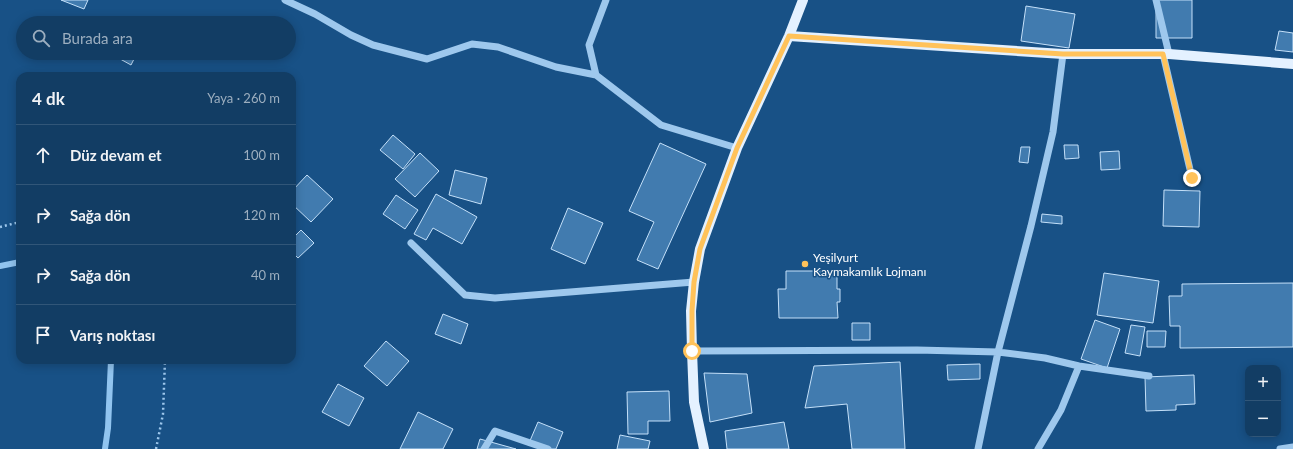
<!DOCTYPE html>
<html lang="tr">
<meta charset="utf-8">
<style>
body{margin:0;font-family:Lato,sans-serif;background:#1f486d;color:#f1f3f6}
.controls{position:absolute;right:12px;bottom:12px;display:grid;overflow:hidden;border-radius:8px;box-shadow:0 2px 10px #0003}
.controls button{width:36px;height:36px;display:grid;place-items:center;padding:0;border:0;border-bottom:1px solid #315678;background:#123d64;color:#f1f3f6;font:20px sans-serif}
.stop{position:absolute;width:12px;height:12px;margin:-9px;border:3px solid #ffc25a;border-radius:50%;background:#fff}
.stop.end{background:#ffc25a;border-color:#fff;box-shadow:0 1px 4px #0008}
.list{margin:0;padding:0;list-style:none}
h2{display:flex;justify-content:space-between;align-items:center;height:52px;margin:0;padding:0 16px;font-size:17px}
h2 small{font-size:13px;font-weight:400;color:#9caebf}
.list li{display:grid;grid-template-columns:26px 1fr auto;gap:12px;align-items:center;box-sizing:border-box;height:60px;padding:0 16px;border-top:1px solid #315678}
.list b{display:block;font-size:15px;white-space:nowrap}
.list em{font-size:13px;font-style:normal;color:#9caebf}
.icon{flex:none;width:22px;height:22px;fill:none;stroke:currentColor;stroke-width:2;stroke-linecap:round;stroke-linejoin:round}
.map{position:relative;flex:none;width:1293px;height:449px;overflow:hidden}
.search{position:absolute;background:#123d64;box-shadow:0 2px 10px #0003;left:16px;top:16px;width:280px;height:44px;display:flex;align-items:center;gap:10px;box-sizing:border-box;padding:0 14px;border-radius:22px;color:#9caebf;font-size:15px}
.panel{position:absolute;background:#123d64;box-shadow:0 2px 10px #0003;left:16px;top:72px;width:280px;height:292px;border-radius:12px}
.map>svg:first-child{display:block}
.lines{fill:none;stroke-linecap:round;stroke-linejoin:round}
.stream{stroke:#91c4ef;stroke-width:6}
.building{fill:#417baf;stroke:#c4e0f9}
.path{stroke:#9ec8ed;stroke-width:2.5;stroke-dasharray:2 3;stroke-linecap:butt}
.minor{stroke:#9ec8ed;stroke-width:7}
.major{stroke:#e4f1ff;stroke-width:10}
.route{stroke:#ffc25a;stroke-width:5}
.poi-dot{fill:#ffc25a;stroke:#185186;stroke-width:1.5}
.labels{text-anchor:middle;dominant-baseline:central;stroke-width:3;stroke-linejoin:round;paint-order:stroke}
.poi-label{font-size:12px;fill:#fff;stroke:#185186;text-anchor:start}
</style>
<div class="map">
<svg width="1293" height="449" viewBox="0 0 1293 449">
<rect width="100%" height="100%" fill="#185186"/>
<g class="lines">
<path class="stream" d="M0 266 20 262
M105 449 108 428 111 360"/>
</g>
<path class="building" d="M61 0H88L84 9Z
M1156 0H1192V38H1156Z
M1026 6 1075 14 1069 48 1021 41Z
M1279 31 1293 33V52L1275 50Z
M114 53H127L135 57 131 65 113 55Z
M393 135 415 154 403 169 380 150Z
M660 143 706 164 658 269 637 260 654 222 629 211Z
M1064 145H1078L1079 158 1065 159Z
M1021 147H1030L1028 163 1019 162Z
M1119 151 1120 169 1101 170 1100 152Z
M420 153 439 171 415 197 395 179Z
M455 170 487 178 481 204 449 195Z
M307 175 333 199 311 222 292 204V191Z
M1164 190 1200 191 1199 227 1163 226Z
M436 194 477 217 462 244 433 228 426 240 414 234Z
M396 195 418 210 405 229 383 214Z
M568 208 603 223 585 264 551 249Z
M1042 214 1062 216V224L1041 222Z
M301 230 314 243 298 258 292 252V239Z
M786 271H837V289H840V302H837L838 318H779L778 289H786Z
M1104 273 1159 281 1153 323 1097 315Z
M1293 283V347L1180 348V326H1170L1169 296H1182V284Z
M443 314 468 324 461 344 435 334Z
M1095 320 1120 329 1107 368 1081 359Z
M852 323H870V340H852Z
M1131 325 1145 327 1140 356 1125 353Z
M1147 331H1166L1165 347H1147Z
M386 341 409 361 387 386 364 366Z
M900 362 905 449H852L847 404 805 408 814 366Z
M980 364V379L948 380 947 365Z
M704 373 747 374 752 413 710 422Z
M1194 375 1195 404 1176 405V410L1146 411 1145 377Z
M338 384 364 398 349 426 322 412Z
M669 391 670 421H648V434H628L627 392Z
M418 412 453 429 443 449H400Z
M538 422 563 432 556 449H543L529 443Z
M784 422 789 449H727L725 431Z
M620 435 650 441 648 449H617Z
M480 439 516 449H477Z"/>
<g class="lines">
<path class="path" d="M0 227 20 222
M156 449 163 414 165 360"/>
<path class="minor" d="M285 0 315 14 351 35 373 45 396 51 427 59 472 44 498 47 556 67 596 75
M606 0 589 45 596 75 661 125 737 148
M1156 0 1169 54
M1163 54 1192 178
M411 243 465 295 495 298 694 282
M692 351 917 350 998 352 1045 358 1079 366 1149 376
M484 449 495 431 548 449
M978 449 998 352 1031 226 1053 132 1063 54
M1038 449 1061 410 1079 366
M1280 449 1293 447"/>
<path class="major" d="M789 36 1063 54H1169L1293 64
M704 449 694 402 692 351 691 311 694 282 700 249 737 148 789 36 803 0"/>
</g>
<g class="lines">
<path class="route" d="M692 351V311L694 282 700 249 737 148 789 36 1063 54H1163L1192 178"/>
</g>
<circle class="poi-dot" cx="805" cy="264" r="4"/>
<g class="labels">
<g class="poi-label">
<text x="813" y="257">Yeşilyurt<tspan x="813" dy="14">Kaymakamlık Lojmanı</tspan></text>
</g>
</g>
</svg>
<div class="controls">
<button>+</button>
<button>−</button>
</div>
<div class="stop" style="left:692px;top:351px"></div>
<div class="stop end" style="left:1192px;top:178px"></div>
<div class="search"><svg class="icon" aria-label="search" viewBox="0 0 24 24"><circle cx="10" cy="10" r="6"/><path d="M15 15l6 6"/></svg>Burada ara</div>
<section class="panel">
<h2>4 dk<small>Yaya · 260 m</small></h2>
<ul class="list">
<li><svg class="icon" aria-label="ahead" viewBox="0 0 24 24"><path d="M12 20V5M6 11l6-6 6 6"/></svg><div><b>Düz devam et</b></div><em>100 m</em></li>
<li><svg class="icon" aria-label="right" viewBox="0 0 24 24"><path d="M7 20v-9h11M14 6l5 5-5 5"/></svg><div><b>Sağa dön</b></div><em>120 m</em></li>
<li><svg class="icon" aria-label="right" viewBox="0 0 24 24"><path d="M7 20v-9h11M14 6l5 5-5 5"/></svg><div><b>Sağa dön</b></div><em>40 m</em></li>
<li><svg class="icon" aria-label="arrive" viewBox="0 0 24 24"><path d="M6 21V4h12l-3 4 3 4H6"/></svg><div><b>Varış noktası</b></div></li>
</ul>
</section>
</div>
